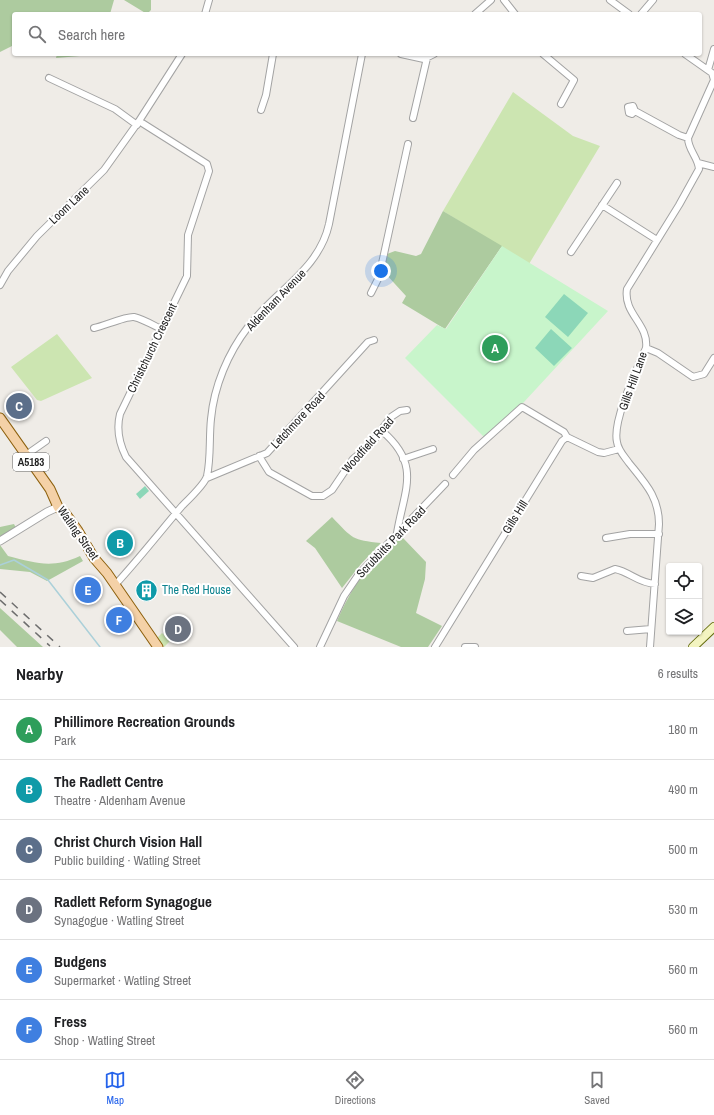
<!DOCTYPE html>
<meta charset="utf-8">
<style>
body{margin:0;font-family:"Archivo Narrow",sans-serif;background:#f6f6f6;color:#202124}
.controls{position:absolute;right:12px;bottom:12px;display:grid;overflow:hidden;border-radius:4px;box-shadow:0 1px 3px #0004}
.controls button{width:36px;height:36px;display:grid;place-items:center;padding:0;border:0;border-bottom:1px solid #e0e0e0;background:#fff;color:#202124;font:20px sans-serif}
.you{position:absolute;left:381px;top:271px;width:14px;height:14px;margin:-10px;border:3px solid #fff;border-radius:50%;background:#1a73e8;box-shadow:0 0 0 6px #1a73e833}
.badge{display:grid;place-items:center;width:26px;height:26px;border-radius:50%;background:#2563eb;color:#fff;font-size:13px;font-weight:700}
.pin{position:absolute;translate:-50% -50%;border:2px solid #fff;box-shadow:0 1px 4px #0006}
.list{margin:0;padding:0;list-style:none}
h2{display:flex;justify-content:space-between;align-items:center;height:52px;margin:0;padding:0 16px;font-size:17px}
h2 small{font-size:13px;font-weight:400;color:#757577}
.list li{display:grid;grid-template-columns:26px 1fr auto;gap:12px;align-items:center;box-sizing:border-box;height:60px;padding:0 16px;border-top:1px solid #e0e0e0}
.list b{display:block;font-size:15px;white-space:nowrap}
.list p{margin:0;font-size:13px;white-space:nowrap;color:#757577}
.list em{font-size:13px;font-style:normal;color:#757577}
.icon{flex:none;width:22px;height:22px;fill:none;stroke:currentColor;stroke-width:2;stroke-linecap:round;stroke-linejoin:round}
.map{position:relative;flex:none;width:714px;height:647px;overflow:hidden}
.search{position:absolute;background:#fff;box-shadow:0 1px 3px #0004;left:12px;right:12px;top:12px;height:44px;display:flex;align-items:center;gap:10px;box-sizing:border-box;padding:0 14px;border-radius:4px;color:#757577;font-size:15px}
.sheet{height:412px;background:#fff}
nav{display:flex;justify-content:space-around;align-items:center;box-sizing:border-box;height:56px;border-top:1px solid #e0e0e0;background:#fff;font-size:11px;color:#757577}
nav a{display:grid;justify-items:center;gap:2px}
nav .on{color:#2563eb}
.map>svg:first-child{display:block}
.grass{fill:#cce5b1}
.forest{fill:#adcb9f}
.park{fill:#c8f5cb}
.pitch{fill:#8cd7b8}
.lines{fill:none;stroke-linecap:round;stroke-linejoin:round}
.stream{stroke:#abd0d9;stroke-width:1.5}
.minor-casing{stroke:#a3a3a3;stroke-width:8}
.tertiary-casing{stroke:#a3a3a3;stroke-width:9}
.secondary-casing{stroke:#666e0f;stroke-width:10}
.primary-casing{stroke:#8d600d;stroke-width:11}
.minor{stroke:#fff;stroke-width:6}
.tertiary{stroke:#fff;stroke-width:7}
.secondary{stroke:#f3f4c0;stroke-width:8}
.primary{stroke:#f4d1a7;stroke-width:9}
.rail{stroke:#6d6d6d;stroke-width:1.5;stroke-dasharray:8 8;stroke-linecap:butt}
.labels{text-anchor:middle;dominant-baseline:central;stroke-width:4;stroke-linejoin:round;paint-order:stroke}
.shield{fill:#fff;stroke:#626262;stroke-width:1}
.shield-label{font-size:11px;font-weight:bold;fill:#1f1f1f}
.street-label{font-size:12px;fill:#1f1f1f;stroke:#fff}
.culture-label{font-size:12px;fill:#0d838f;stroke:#fff;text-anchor:start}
</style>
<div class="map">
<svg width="714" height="647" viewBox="0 0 714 647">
<rect width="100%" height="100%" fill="#efece7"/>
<path class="grass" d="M513 92 573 136 600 146 529 264 443 211Z
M57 334 92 378 41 401 37 400 11 367Z
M162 633 170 641 164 647 157 638Z"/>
<path class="forest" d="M0 0H114L110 14H14V45L0 52Z
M124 0H151V10L147 14Z
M57 54H104L56 58Z
M443 211 502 246 445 329 402 303 406 296 384 272 387 254 395 251 416 256 421 254Z
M332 517C353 539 352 540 381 543L361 564 342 588 315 548 306 541Z
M14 524 16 528 0 538V527Z
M403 538 426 562 425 579 416 613 442 626 428 647H401L337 621C350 591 373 551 403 538Z
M0 545 8 556C36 563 52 569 80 556L83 561 47 581 30 572 0 569Z
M0 608 43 647H17L0 630Z"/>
<path class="park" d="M502 246 608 311 524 402 485 438 405 358 437 325 446 329Z"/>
<path class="pitch" d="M564 294 588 313 568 337 545 317Z
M551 329 572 348 554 366 535 348Z
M145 486 149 491 140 499 136 494Z"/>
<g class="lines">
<path class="stream" d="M0 565 14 560 48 580 100 647"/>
<defs>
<path id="minor" d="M504 0 515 14
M610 0 629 14
M205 14 209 0
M475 14 491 0
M641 14 653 0
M401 54 424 59 434 54
M543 54 574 80 561 104
M708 70 714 49
M49 78 115 109 137 125
M261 110 266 95 273 54
M635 111 633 106 628 107 629 113 632 114 635 111 679 135 688 138
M413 118 427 58
M139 121 207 164 209 171 188 235 187 276 120 414C116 430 119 443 126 457L294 647
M698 163 714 167
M602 205 657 240
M571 252 617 183
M0 285 8 271 37 236 104 170 139 121 182 54
M371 293 379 277 408 144
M94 328C104 326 126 316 134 317 143 319 153 325 161 329
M646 348 658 353 693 377 704 374 714 358
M382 431C422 465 404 490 397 533
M567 437 598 452 604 453 619 449
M26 455 46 441
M259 456 269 472 312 496H323L332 490 353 459 371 444 391 417 400 411 407 410
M403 459 433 449
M453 475 474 450 522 407 564 432 567 437
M207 478 267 453 368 342 374 340
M606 538 630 534H659
M581 576 593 578 615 569C630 572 638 583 655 584
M115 585C138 560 160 532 182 506 188 500 205 484 207 476 211 458 209 437 211 419 214 386 228 353 248 327 275 291 319 270 329 224L362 54
M627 631 651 629
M320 647 344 596 359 574 445 484
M435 647 562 441 567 437
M465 647H475
M650 647 659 524C659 497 645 483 629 463 624 456 618 450 617 442 612 421 637 369 646 348 649 324 623 314 627 289L679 205 699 169C698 157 688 150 688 138L714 80 712 73 685 54"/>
<path id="tertiary" d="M0 541 47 512 58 507"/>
<path id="secondary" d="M693 647 714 627"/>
<path id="primary" d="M0 418 50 489 58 507 65 513 78 531 94 558 107 573 158 647"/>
</defs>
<use href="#minor" class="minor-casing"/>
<use href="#tertiary" class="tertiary-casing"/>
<use href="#secondary" class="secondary-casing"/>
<use href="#primary" class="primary-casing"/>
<use href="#minor" class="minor"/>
<use href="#tertiary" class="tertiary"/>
<use href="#secondary" class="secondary"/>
<use href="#primary" class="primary"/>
<path class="rail" d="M0 592 60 647
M0 600 50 646"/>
</g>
<defs>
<symbol id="building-disc" viewBox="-11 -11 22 22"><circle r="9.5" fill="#0f9aa8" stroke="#fff"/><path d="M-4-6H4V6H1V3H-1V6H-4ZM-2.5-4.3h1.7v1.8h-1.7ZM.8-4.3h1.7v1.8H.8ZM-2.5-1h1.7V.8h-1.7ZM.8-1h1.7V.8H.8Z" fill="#fff"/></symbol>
</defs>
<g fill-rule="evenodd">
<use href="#building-disc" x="134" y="578" width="25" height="25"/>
</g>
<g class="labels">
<rect class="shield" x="13" y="453" width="36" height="18" rx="3"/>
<g class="shield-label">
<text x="31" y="462">A5183</text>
</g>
<g class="street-label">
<text transform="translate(69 205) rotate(-43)">Loom Lane</text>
<text transform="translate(276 300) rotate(-46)">Aldenham Avenue</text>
<text transform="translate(152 348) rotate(-64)">Christchurch Crescent</text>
<text transform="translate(633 381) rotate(-70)">Gills Hill Lane</text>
<text transform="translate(298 420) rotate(-47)">Letchmore Road</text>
<text transform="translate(368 445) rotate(-48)">Woodfield Road</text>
<text transform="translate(515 517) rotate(-58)">Gills Hill</text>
<text transform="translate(78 533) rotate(55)">Watling Street</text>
<text transform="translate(391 542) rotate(-46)">Scrubbitts Park Road</text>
</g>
<g class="culture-label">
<text x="162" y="590">The Red House</text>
</g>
</g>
</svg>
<div class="controls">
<button><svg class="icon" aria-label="locate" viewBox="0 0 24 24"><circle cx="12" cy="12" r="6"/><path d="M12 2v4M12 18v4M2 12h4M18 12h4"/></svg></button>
<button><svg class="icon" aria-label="layers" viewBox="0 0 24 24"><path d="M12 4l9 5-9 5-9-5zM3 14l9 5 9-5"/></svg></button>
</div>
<div class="you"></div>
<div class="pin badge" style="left:495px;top:348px;background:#2e9e5b">A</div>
<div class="pin badge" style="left:120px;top:543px;background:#0f9aa8">B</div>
<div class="pin badge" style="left:19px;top:406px;background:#5c6f8a">C</div>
<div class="pin badge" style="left:178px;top:629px;background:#6b7280">D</div>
<div class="pin badge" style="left:88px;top:590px;background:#3f7fe0">E</div>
<div class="pin badge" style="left:119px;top:620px;background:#3f7fe0">F</div>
<div class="search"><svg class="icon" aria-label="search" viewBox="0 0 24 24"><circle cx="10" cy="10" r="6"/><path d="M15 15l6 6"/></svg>Search here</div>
</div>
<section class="sheet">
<h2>Nearby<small>6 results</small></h2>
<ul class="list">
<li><span class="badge" style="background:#2e9e5b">A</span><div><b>Phillimore Recreation Grounds</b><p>Park</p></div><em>180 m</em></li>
<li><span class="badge" style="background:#0f9aa8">B</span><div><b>The Radlett Centre</b><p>Theatre · Aldenham Avenue</p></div><em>490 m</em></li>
<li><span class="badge" style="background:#5c6f8a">C</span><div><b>Christ Church Vision Hall</b><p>Public building · Watling Street</p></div><em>500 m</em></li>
<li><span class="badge" style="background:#6b7280">D</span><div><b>Radlett Reform Synagogue</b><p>Synagogue · Watling Street</p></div><em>530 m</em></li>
<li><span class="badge" style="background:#3f7fe0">E</span><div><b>Budgens</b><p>Supermarket · Watling Street</p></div><em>560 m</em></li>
<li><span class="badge" style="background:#3f7fe0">F</span><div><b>Fress</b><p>Shop · Watling Street</p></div><em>560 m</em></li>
</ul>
</section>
<nav>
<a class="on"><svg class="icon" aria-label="map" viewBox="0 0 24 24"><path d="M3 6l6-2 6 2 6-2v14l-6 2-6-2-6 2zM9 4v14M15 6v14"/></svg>Map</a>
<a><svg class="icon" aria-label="directions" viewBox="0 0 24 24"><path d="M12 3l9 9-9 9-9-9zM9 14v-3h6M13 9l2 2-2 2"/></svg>Directions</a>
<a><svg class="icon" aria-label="saved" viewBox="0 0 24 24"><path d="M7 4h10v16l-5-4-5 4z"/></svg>Saved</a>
</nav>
